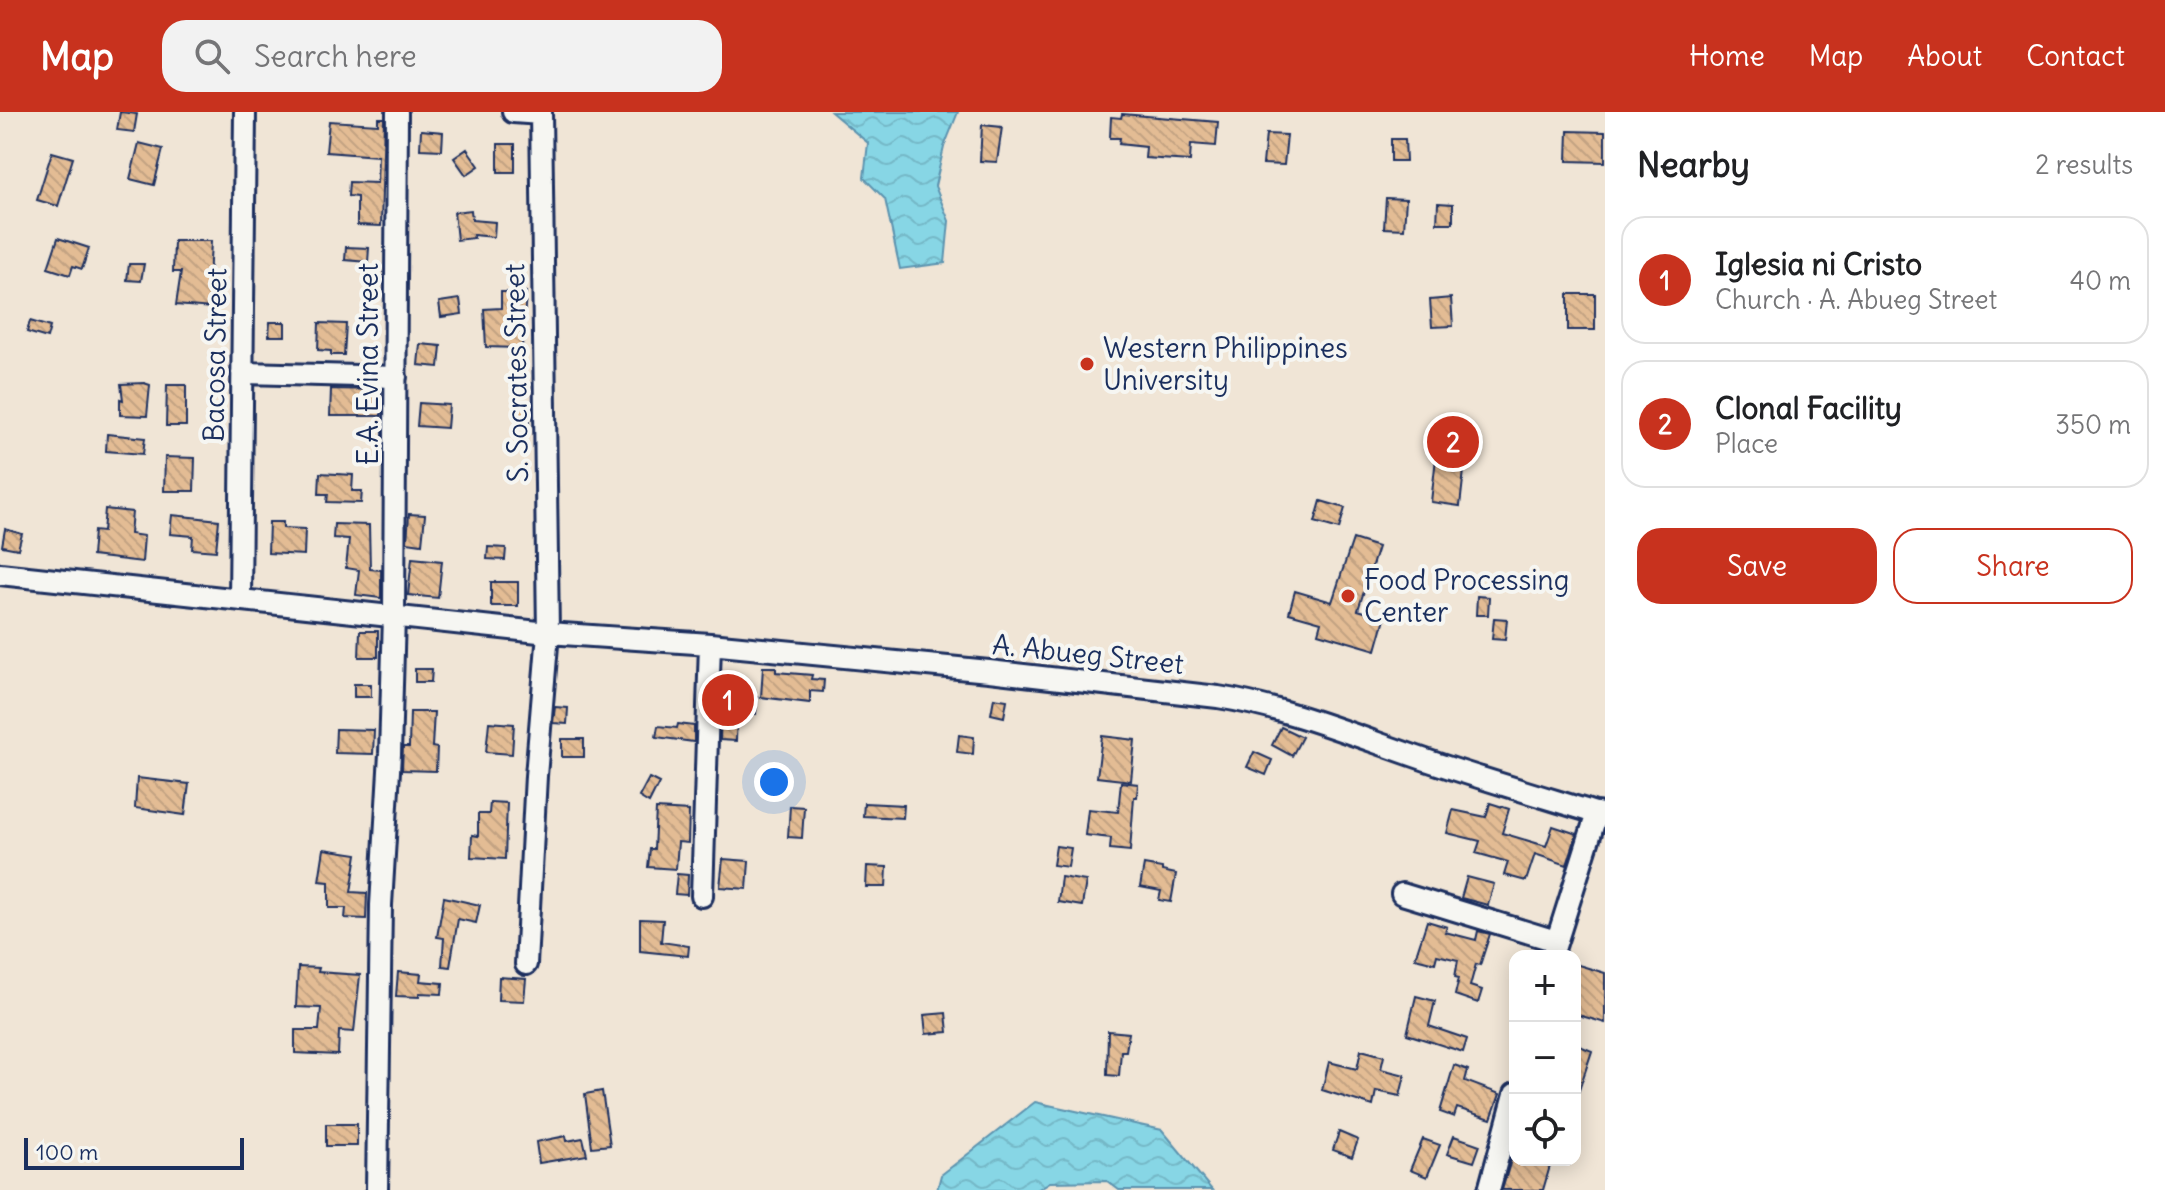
<!DOCTYPE html>
<meta charset="utf-8">
<style>
body{margin:0;font-family:Delius,sans-serif;background:#f2f2f2;color:#202124}
.controls{position:absolute;right:24px;bottom:24px;display:grid;overflow:hidden;border-radius:16px;box-shadow:0 4px 20px #0003}
.controls button{width:72px;height:72px;display:grid;place-items:center;padding:0;border:0;border-bottom:2px solid #e0e0e0;background:#fff;color:#202124;font:40px sans-serif}
.scale{position:absolute;left:24px;bottom:20px;width:220px;box-sizing:border-box;padding-left:8px;border:4px solid #1b2f5e;border-top:0;font-size:22px;line-height:28px;white-space:nowrap;color:#1b2f5e;-webkit-text-stroke:6px #f6f6f2;paint-order:stroke}
.you{position:absolute;left:774px;top:670px;width:28px;height:28px;margin:-20px;border:6px solid #fff;border-radius:50%;background:#1a73e8;box-shadow:0 0 0 12px #1a73e833}
.badge{display:grid;place-items:center;width:52px;height:52px;border-radius:50%;background:#c8321e;color:#fff;font-size:26px;font-weight:700}
.pin{position:absolute;translate:-50% -50%;border:4px solid #fff;box-shadow:0 2px 8px #0006}
.list{margin:0;padding:0;list-style:none}
h2{display:flex;justify-content:space-between;align-items:center;height:104px;margin:0;padding:0 32px;font-size:34px}
h2 small{font-size:26px;font-weight:400;color:#757577}
.list li{display:grid;grid-template-columns:52px 1fr auto;gap:24px;align-items:center;box-sizing:border-box;height:128px;margin:0 16px 16px;padding:0 16px;border:2px solid #e0e0e0;border-radius:24px}
.list b{display:block;font-size:30px;white-space:nowrap}
.list p{margin:0;font-size:26px;white-space:nowrap;color:#757577}
.list em{font-size:26px;font-style:normal;color:#757577}
.actions{display:flex;gap:16px;padding:24px 32px}
.actions a{flex:1;padding:18px 0;border:2px solid #c8321e;border-radius:24px;text-align:center;font-size:28px;color:#c8321e}
.actions .main{background:#c8321e;color:#fff}
.icon{flex:none;width:44px;height:44px;fill:none;stroke:currentColor;stroke-width:2;stroke-linecap:round;stroke-linejoin:round}
.map{position:relative;flex:none;width:1605px;height:1078px;overflow:hidden}
header{display:flex;align-items:center;gap:48px;box-sizing:border-box;height:112px;padding:0 40px;background:#c8321e;color:#fff}
header strong{font-size:38px}
nav{display:flex;gap:44px;margin-inline-start:auto;font-size:28px}
.search{width:560px;height:72px;background:#f2f2f2;display:flex;align-items:center;gap:20px;box-sizing:border-box;padding:0 28px;border-radius:24px;color:#757577;font-size:30px}
main{display:flex}
aside{flex:1;background:#fff}
.map>svg:first-child{display:block}
.water{fill:url(#water-waves);stroke:#5c93af;stroke-width:2}
.building{fill:url(#building-back-hatch);stroke:#1b2f5e;stroke-width:2}
.lines{fill:none;stroke-linecap:round;stroke-linejoin:round}
.minor-casing{stroke:#1b2f5e;stroke-width:26}
.minor{stroke:#f6f6f2;stroke-width:20}
.poi-dot{fill:#c8321e;stroke:#f6f6f2;stroke-width:3}
.labels{text-anchor:middle;dominant-baseline:central;stroke-width:8;stroke-linejoin:round;paint-order:stroke}
.poi-label{font-size:28px;fill:#1b2f5e;stroke:#f6f6f2;text-anchor:start}
.street-label{font-size:28px;fill:#1b2f5e;stroke:#f6f6f2}
</style>
<header>
<strong>Map</strong>
<div class="search"><svg class="icon" aria-label="search" viewBox="0 0 24 24"><circle cx="10" cy="10" r="6"/><path d="M15 15l6 6"/></svg>Search here</div>
<nav><a>Home</a><a>Map</a><a>About</a><a>Contact</a></nav>
</header>
<main>
<div class="map">
<svg width="1605" height="1078" viewBox="0 0 1605 1078">
<defs>
<pattern id="water-waves" width="16" height="10" patternUnits="userSpaceOnUse" patternTransform="scale(2)"><rect width="16" height="10" fill="#87d6e5"/><path d="M0 5q4-4 8 0t8 0" fill="none" stroke="#74b8c7"/></pattern>
<pattern id="building-back-hatch" width="6" height="6" patternUnits="userSpaceOnUse" patternTransform="scale(2)"><rect width="6" height="6" fill="#e3bc94"/><path d="M-1 5l2 2M0 0l6 6M5-1l2 2" fill="none" stroke="#c2a282"/></pattern>
</defs>
<rect width="100%" height="100%" fill="#f0e5d6"/>
<filter id="ink" filterUnits="userSpaceOnUse"><feTurbulence type="fractalNoise" baseFrequency=".0125" numOctaves="2"/><feDisplacementMap in="SourceGraphic" scale="16" xChannelSelector="R" yChannelSelector="G"/><feConvolveMatrix kernelMatrix="1 2 1 2 8 2 1 2 1" color-interpolation-filters="sRGB"/></filter>
<g filter="url(#ink)">
<path class="water" d="M831 0H958L944 35 935 74 949 109 945 151 900 157 885 87 864 66 868 31Z
M1035 990 1162 1018 1212 1078H1119L1107 1069 1050 1070 1037 1078H937L941 1063Z"/>
<path class="building" d="M120 0 137 2 134 20 117 18Z
M1122 2 1218 10 1216 34 1191 32 1190 49 1145 46 1146 35 1119 32 1120 26H1110L1111 5 1121 6Z
M378 6H384L381 114 357 113V85L348 84 349 70 377 71 378 44 326 40 329 9 378 12Z
M982 13 1002 15 997 50 980 49Z
M421 18 443 20 442 38 420 37Z
M1568 19 1605 20V50L1567 49Z
M1266 22 1287 23 1284 53 1263 52Z
M1391 27H1405L1406 49H1391Z
M139 31 163 37 154 73 130 67Z
M498 32H515V60H498Z
M467 37 479 54 466 63 454 46Z
M52 40 73 46 58 94 37 88Z
M1386 86 1406 87 1404 117 1384 116Z
M1438 91 1453 92V111H1437Z
M471 98 472 108 495 110 494 125 473 123 474 126 457 128 454 100Z
M58 126 89 136 82 157 73 154 70 163 48 156Z
M174 129H211L209 169 214 170 212 196 176 193 181 160H173Z
M346 135 369 136 368 150 345 148Z
M129 152H144L141 169 127 168Z
M501 180H526L522 236 486 235 484 197 501 196Z
M1568 182H1595V218H1568Z
M1451 186 1453 214 1432 215 1430 188Z
M460 187 462 202 441 205 439 190Z
M30 209 50 215 47 226 27 220Z
M270 210H285V224H269Z
M319 211 346 212 344 243H331V239L318 238Z
M420 232 441 234 439 255 418 253Z
M144 271 150 273 147 304 120 303V287L123 288 121 272Z
M167 273H186V314H166Z
M331 277 381 278V304H330Z
M527 289 529 312 518 313 516 290Z
M419 291 449 293 447 316 417 314Z
M1440 311 1469 314 1460 394 1431 390Z
M107 322 145 326 143 342 106 339Z
M165 345 195 346 194 379H164Z
M320 361 353 363 352 379H362L361 391 327 390 328 382H319Z
M1321 389 1345 396 1339 417 1315 410Z
M105 397 132 400 130 422 144 424 142 450 92 444 94 419 103 420Z
M409 402 425 403 422 432 407 430Z
M172 403 219 408 216 439 192 437 193 424 170 422Z
M269 410H283V416L305 417 304 443 268 441Z
M334 412 369 413 370 457 381 458V486L356 483 359 458 346 456 349 427 333 426Z
M5 417 22 422 18 437 2 434Z
M1353 427 1378 435 1358 498 1385 506 1376 538 1318 521 1321 510 1289 501 1295 479 1332 490Z
M488 435 506 436 505 448 487 447Z
M412 446 442 449 438 486 408 483Z
M491 470H518V494H491Z
M1477 484 1489 485 1488 503H1476Z
M1494 506 1507 507 1505 528 1492 527Z
M360 519H378V545H359Z
M763 555H776V560L812 563 811 567 824 568 823 580 810 579V591L761 585Z
M415 557H432L431 570H415Z
M354 572H371V585H354Z
M722 573 738 574 737 584 757 585 756 602 737 601 736 629 720 628Z
M994 586 1007 588 1004 605 991 602Z
M555 595 568 596 567 612 553 611Z
M410 600H434L432 635 437 636 436 659 402 658 403 635H409Z
M489 610 514 612 512 642 486 640Z
M678 612 694 614V630L656 625 658 614 677 616Z
M1281 615 1302 625 1292 644 1272 633Z
M336 617 374 618 373 642 335 641Z
M959 623 974 625 973 642 957 640Z
M1102 624 1135 628 1131 669 1097 665Z
M562 627H584V645H562Z
M1254 640 1272 648 1266 663 1247 655Z
M137 666 189 672 185 703 135 696Z
M649 666 659 671 649 691 639 685Z
M1121 670 1138 672 1137 685H1134L1130 739 1110 737 1111 726 1085 723 1088 697 1118 700Z
M490 690 507 691 505 747 471 745 472 723 478 724V702H489Z
M864 691 904 693 903 706 863 704Z
M1490 691 1509 697 1502 721 1546 734 1553 714 1577 722 1567 753 1535 742 1526 769 1504 763 1508 750 1476 741 1480 729 1447 721 1453 698 1486 705Z
M790 694 804 695 802 726 788 725Z
M656 697 689 699 688 731 678 730 676 757 648 755 650 737H654Z
M1056 734 1071 736 1068 755 1053 753Z
M324 737 357 742 351 780 367 781 366 807 345 806 346 796H329V770L319 769Z
M723 747 749 749 747 777 720 775Z
M1144 753 1162 756V759L1176 762 1171 790 1159 788 1161 779 1140 775Z
M867 754 887 755 886 775H866Z
M677 762 688 763 687 783 675 782Z
M1061 765 1086 769 1082 794 1058 790Z
M1467 765 1494 772 1488 793 1461 786Z
M444 785 480 793 476 811 458 807 450 855 442 854 444 826 437 825Z
M640 807 663 808 661 830 689 834 688 844 640 839Z
M1427 809 1447 815 1445 820 1476 828 1478 819 1490 822 1480 853 1476 852 1470 874 1482 878 1478 891 1455 883 1459 866 1455 865 1458 848 1437 843 1435 851 1415 846Z
M1575 852 1605 861V911L1575 902Z
M298 855 319 856 318 860 360 863 354 920 339 919 338 943 295 941V918H319L321 896 296 895Z
M398 860 421 862 420 869 443 871 442 882 419 881V885L396 884Z
M499 865 526 867 524 889 498 888Z
M1416 884 1435 889 1429 914 1467 927 1463 940 1407 922Z
M946 901 948 920 926 922 924 903Z
M1108 919 1129 921 1126 939H1121L1119 964 1107 963Z
M1575 932 1592 939 1577 984 1575 983Z
M1361 938 1384 944 1381 957 1405 963 1400 984 1376 979 1373 994 1322 978 1329 950 1357 957Z
M1454 953 1468 958 1465 969 1500 982 1491 1007 1457 996 1454 1005 1440 1000Z
M602 979 610 1033 592 1035 585 982Z
M326 1012H357V1034H326Z
M1339 1020 1358 1028 1352 1045 1333 1038Z
M566 1024 567 1029 583 1026 587 1043 539 1051 536 1030Z
M1454 1024 1480 1033 1474 1050 1447 1042Z
M1423 1027 1440 1033 1427 1065 1410 1058Z
M1511 1048H1531L1550 1054 1543 1078H1502Z"/>
<g class="lines">
<defs>
<path id="minor" d="M513 0 541 2
M242 261 396 265
M0 462 548 521 710 532 989 559 1218 585C1295 597 1367 629 1441 653 1495 671 1550 687 1605 704
M240 488 245 0
M1402 782 1556 829
M702 784 710 532
M1552 844 1597 701
M526 852 536 664 548 521 541 0
M377 1078 381 793 390 642 394 504 397 0
M1489 1078 1515 982"/>
</defs>
<use href="#minor" class="minor-casing"/>
<use href="#minor" class="minor"/>
</g>
</g>
<g class="poi-dot">
<circle cx="1087" cy="252" r="8"/>
<circle cx="1348" cy="484" r="8"/>
</g>
<g class="labels">
<g class="poi-label">
<text x="1103" y="236">Western Philippines<tspan x="1103" dy="32">University</tspan></text>
<text x="1364" y="468">Food Processing<tspan x="1364" dy="32">Center</tspan></text>
</g>
<g class="street-label">
<text transform="translate(215 243) rotate(-89)">Bacosa Street</text>
<text transform="translate(368 252) rotate(-90)">E.A. Evina Street</text>
<text transform="translate(516 261) rotate(-91)">S. Socrates Street</text>
<text transform="translate(1088 542) rotate(6)">A. Abueg Street</text>
</g>
</g>
</svg>
<div class="controls">
<button>+</button>
<button>−</button>
<button><svg class="icon" aria-label="locate" viewBox="0 0 24 24"><circle cx="12" cy="12" r="6"/><path d="M12 2v4M12 18v4M2 12h4M18 12h4"/></svg></button>
</div>
<div class="scale">100 m</div>
<div class="you"></div>
<div class="pin badge" style="left:728px;top:588px">1</div>
<div class="pin badge" style="left:1453px;top:330px">2</div>
</div>
<aside>
<h2>Nearby<small>2 results</small></h2>
<ul class="list">
<li><span class="badge">1</span><div><b>Iglesia ni Cristo</b><p>Church · A. Abueg Street</p></div><em>40 m</em></li>
<li><span class="badge">2</span><div><b>Clonal Facility</b><p>Place</p></div><em>350 m</em></li>
</ul>
<div class="actions"><a class="main">Save</a><a>Share</a></div>
</aside>
</main>
